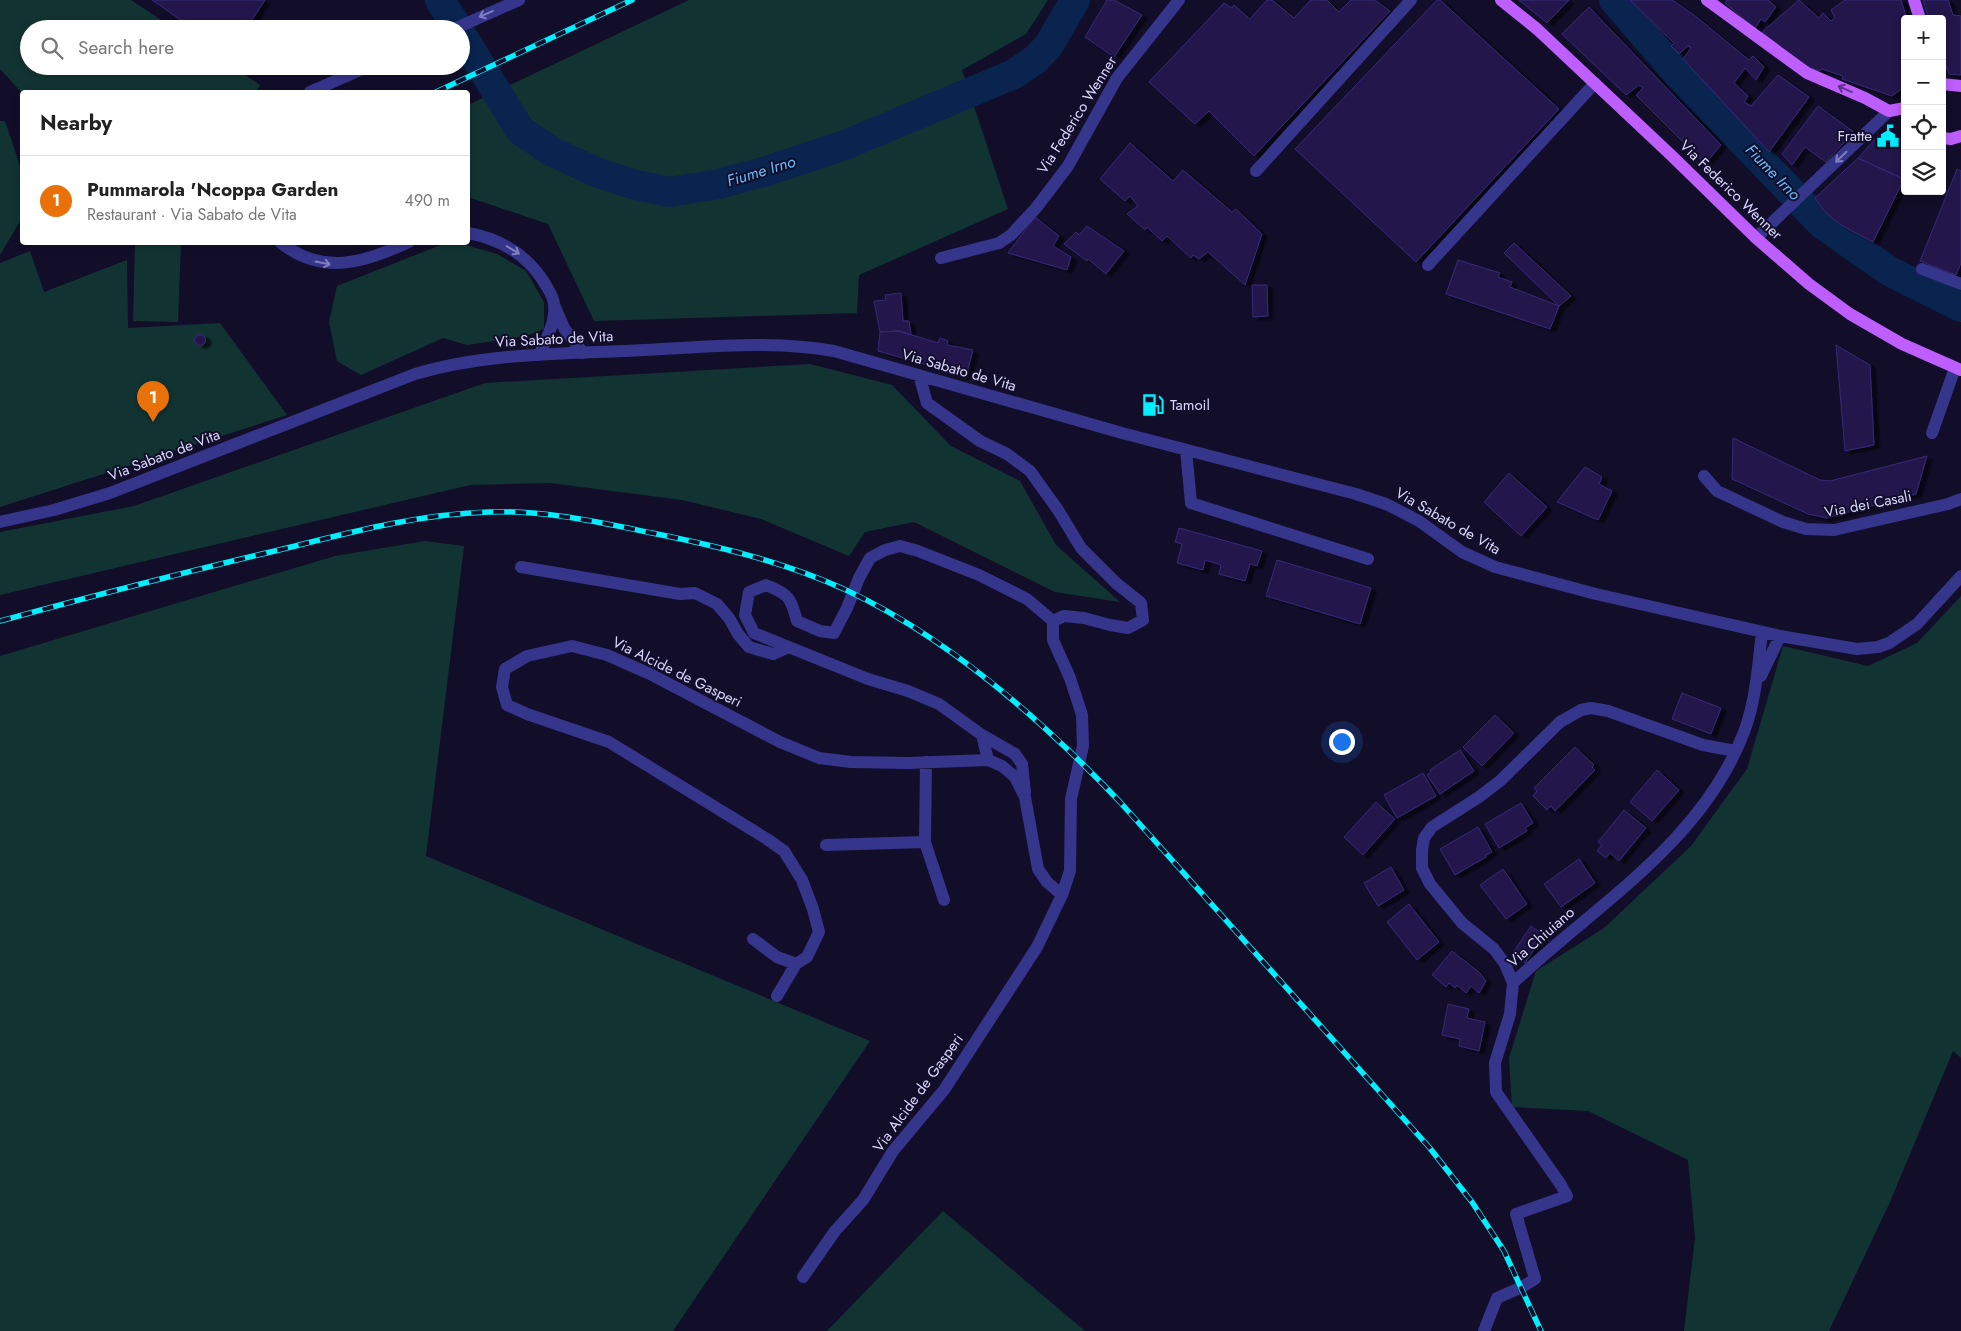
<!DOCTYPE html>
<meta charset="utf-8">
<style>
body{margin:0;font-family:Jost,sans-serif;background:#f2f2f2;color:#222}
.controls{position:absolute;right:15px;top:15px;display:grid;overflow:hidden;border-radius:5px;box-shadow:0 2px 8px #0003}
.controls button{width:45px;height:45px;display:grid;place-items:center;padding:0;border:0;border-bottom:1px solid #e0e0e0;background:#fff;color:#222;font:25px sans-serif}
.you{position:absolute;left:1341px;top:741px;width:18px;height:18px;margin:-12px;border:4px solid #fff;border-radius:50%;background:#1a73e8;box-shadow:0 0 0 8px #1a73e833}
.badge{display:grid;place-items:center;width:32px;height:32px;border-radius:50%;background:#db2777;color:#fff;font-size:16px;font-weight:700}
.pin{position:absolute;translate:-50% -41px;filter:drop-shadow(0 1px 2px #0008)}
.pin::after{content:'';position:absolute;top:26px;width:18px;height:15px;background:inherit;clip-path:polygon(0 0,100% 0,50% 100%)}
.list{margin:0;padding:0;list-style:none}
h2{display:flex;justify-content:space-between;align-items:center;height:65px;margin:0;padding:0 20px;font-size:21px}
h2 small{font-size:16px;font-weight:400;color:#767676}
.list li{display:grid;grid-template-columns:32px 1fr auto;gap:15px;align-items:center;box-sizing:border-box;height:90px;padding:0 20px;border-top:1px solid #e0e0e0}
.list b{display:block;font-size:19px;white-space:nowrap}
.list p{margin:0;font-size:16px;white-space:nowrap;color:#767676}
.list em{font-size:16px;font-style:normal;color:#767676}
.icon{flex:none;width:28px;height:28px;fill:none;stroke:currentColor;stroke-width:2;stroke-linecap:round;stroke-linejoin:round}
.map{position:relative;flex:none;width:1961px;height:1331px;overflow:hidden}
.search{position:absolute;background:#fff;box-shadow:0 2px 8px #0003;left:20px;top:20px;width:450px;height:55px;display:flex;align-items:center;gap:12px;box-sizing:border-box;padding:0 18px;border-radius:28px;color:#767676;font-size:19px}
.panel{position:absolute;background:#fff;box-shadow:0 2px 8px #0003;left:20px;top:90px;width:450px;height:155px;border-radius:5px}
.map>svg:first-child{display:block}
.green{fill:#113432}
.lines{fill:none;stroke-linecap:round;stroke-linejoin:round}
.river{stroke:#08244f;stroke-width:30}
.building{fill:#21194c;stroke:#36297a;filter:url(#shadow)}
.minor{stroke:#36358c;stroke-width:12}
.major{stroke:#be5eff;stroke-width:12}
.rail-casing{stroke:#03eeff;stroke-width:5.5}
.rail{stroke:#120e2a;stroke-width:4;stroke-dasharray:11;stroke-linecap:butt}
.oneway{stroke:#807ec0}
.oneway2{stroke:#5f328a}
.labels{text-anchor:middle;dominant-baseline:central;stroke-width:4;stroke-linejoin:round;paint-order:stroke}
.street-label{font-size:15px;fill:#dad7ff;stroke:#120e2a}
.poi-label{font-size:15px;fill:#dad7ff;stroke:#120e2a;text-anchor:end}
.water-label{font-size:16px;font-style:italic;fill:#65bdff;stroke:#120e2a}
</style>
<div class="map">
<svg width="1961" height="1331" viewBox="0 0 1961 1331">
<defs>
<filter id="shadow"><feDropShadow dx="5.5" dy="3" stdDeviation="1" flood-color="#0009"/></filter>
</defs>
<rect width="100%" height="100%" fill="#120e2a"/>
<path class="green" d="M0 0H131L175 29H29V66H232L260 85 256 92 22 93 0 69Z
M689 0H1048L1026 34 962 70 1008 209 859 275 857 313 594 321 548 224 468 197V105Z
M0 121H5L22 172V218L0 255Z
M135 243H181L178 322 133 321Z
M446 243H459L497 254 526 271 544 302V329L526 336 467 345 443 338 361 375 337 361 329 322 337 286Z
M30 251 44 292 127 260 128 328 220 323 287 415 0 507V263Z
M810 364 892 385 951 446 1020 481 1056 545 1120 602 1055 592 914 522 865 532 849 556 761 519 682 500 550 483 470 485 0 595V532L134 506 485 383Z
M425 541 464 546 426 856 870 1041 673 1331H0V656L335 556Z
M1961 596V1058L1953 1051 1890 1202 1829 1331H1684L1695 1238 1688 1160 1588 1111 1512 1107 1509 1058 1536 971 1604 928 1691 846 1747 769 1783 646 1868 666 1917 643Z
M943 1211 1085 1331H827Z"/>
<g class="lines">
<path class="river" d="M440 0 458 29
M1614 0 1677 73 1822 224 1889 271 1961 307
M461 34 520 130 551 151 598 173 636 185 670 192 718 184 763 172 845 145 1014 74 1036 59 1049 45 1075 0"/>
</g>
<path class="building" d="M152 0H265L246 29H194Z
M1107 0H1114L1142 15 1114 57 1085 37Z
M1267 0H1272L1294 18 1311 0H1327L1339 12 1351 0H1375L1390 11 1254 156 1209 111 1195 124 1149 82 1224 3 1232 8 1234 5 1250 19Z
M1437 0H1440L1559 109 1416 262 1295 149Z
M1519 0H1569L1547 23Z
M1630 0H1672L1694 15 1749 60 1753 56 1764 67 1756 80 1745 68 1734 83 1748 96 1744 102 1751 106 1778 75 1809 97 1769 152 1683 59 1691 48 1688 46 1679 54 1671 46 1674 43Z
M1727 0H1768L1776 7 1765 22 1761 19 1755 28 1725 3Z
M1799 0 1819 18 1823 13 1831 21 1835 18 1831 10 1845 0H1901L1907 19H1905V86L1892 96 1842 79 1843 76 1822 69 1819 71 1800 63 1762 32Z
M1923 0H1948L1953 15 1961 16V75L1949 74 1942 55V19H1929Z
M1589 7 1721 145 1705 164 1636 95 1643 88 1639 85 1626 95 1562 34Z
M1818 106 1854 132 1826 162 1805 147 1792 165 1782 154Z
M1879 135 1905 146V180L1858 158Z
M1130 143 1173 181 1183 170 1232 212 1236 209 1262 234 1245 285 1208 252 1199 259 1193 255 1191 258 1167 236 1162 241 1147 227 1145 230 1127 214 1138 206 1130 196 1125 201 1100 179Z
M1858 158 1904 179 1873 242 1841 225 1827 214 1815 198Z
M1957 169 1961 171V263L1956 275 1920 261Z
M1035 217 1059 236 1053 246 1071 257 1067 270 1008 253Z
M1087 226 1124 251 1106 274 1088 259 1087 261 1064 244 1076 232 1079 235Z
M1514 243 1571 296 1559 306 1504 253Z
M1458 260 1500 273 1498 277 1512 282 1510 287 1559 306 1550 329 1446 294Z
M1252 285H1267L1268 316 1253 317Z
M901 293 903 321H909L911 335 899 331 880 332 874 301 886 300 885 295Z
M899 331 938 343 940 338 948 341 947 345 973 350 966 376 878 351 880 332Z
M194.5 340a5.5 5.5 0 1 1 11 0a5.5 5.5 0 1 1-11 0Z
M1836 345 1870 365 1874 445 1845 451Z
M1733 438 1820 480 1830 481 1927 456 1916 494 1826 518 1808 514 1732 479Z
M1585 467 1602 477 1599 484 1612 491 1598 520 1557 502Z
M1509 473 1547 507 1521 536 1484 502Z
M1179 528 1262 551 1257 566 1250 564 1245 581 1219 574 1221 565 1205 560 1203 570 1177 563 1182 544 1175 542Z
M1277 560 1371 588 1360 624 1266 596Z
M1682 693 1721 708 1711 734 1672 719Z
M1495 715 1514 733 1482 766 1463 747Z
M1575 747 1594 765 1592 767 1595 770 1555 811 1551 806 1547 810 1533 796 1537 791 1534 788Z
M1460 750 1474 771 1440 794 1427 775 1431 772 1430 770Z
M1657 770 1679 790 1652 821 1630 802Z
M1423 773 1436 796 1397 818 1384 795Z
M1376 802 1395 819 1363 855 1344 837Z
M1521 803 1533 823 1525 828 1527 831 1499 848 1485 824Z
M1624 810 1646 828 1619 861 1610 853 1606 858 1597 851 1602 845 1598 842Z
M1478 827 1492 852 1486 855V857L1455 875 1440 849Z
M1579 859 1595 883 1561 907 1544 884Z
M1391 867 1404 890 1378 906 1364 883Z
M1503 869 1527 904 1506 919 1480 885Z
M1409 904 1439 942 1417 960 1387 922Z
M1531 926 1544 935 1525 963 1512 954Z
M1452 951 1480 973 1486 981 1479 993 1471 986 1466 993 1457 985 1455 988 1449 983 1446 987 1432 975Z
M1448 1004 1469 1009 1467 1018 1485 1022 1479 1051 1459 1046 1460 1039 1442 1035Z"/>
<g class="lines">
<path class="minor" d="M454 29 519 0
M310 92 369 66
M1256 171 1411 0
M468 233C502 239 530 257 547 287 550 292 554 299 554 305 556 322 546 340 539 355
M1756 238 1889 111
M280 242C323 277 364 262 409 242
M941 258 999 243 1011 235 1036 208 1068 166 1117 78 1179 0
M1428 265 1595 83
M1922 269 1961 284
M554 305 564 328 583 353
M1932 433 1955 368
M1186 450 1191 503 1368 559
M1704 476 1717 491 1783 522 1806 529 1834 530 1948 504 1961 499
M0 522 54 510 110 493 415 374C488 352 568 354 644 350 706 347 772 340 834 351L1122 433 1356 494 1386 504 1419 521 1462 552 1495 567 1596 594 1780 636 1857 649 1878 647 1889 643 1917 624 1961 576
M521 567 680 594 695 593 717 604 729 618 738 634 749 647 773 654 789 647
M1761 676 1780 636
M982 735 1015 754 1022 764 1025 792
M988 760 982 735 939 704 908 691 868 679 754 633 745 615 749 592 766 585C789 594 791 598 797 621L820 631 834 633 847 608 859 578 870 558 885 550 900 546 918 551 979 575 1027 599 1053 621
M926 762 925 842 944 900
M826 845 925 842
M753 939 777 957 796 964 807 957 819 932 813 909 802 880 784 851 767 839 609 742 527 714 507 705 502 687 505 669 527 656 572 646 607 655 650 674 780 742 819 758 851 762 908 763 988 760 1002 766 1015 777 1025 797 1038 869 1047 882 1062 895
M1513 983 1505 964 1494 949 1462 923 1430 884 1422 868V850L1424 838 1432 827 1479 797 1500 781 1560 722 1581 710 1591 708 1608 711 1703 745 1735 751
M777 996 796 964
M803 1277 835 1231 863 1200 893 1151 944 1090 1037 947 1062 895 1070 871 1071 799 1083 746 1082 715 1070 678 1053 640V621L1064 616 1084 618 1110 625 1128 628 1143 620 1141 603 1116 583 1081 548 1058 510 1030 471 1007 454 980 441 927 403 919 375
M1484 1331 1497 1298 1522 1287 1535 1279 1516 1214 1567 1196 1561 1185 1496 1092 1495 1063 1510 1014 1513 983C1595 905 1702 843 1744 732 1756 700 1758 666 1762 632"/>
<path class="major" d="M1501 0 1537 29 1672 156 1756 238 1809 284 1850 314 1902 344 1961 370
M1707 0 1807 73 1865 98 1889 111 1905 108
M1914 0 1920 19
M1942 84 1961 86
M1942 138 1951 139 1961 136"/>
<defs>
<path id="rail" d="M436 92 632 0
M0 621C93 596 185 572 279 550 348 533 417 514 489 512 544 510 598 522 652 533 717 546 785 562 846 590 949 638 1042 720 1120 802L1429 1147 1472 1202 1504 1251 1541 1331"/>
</defs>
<use href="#rail" class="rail-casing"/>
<use href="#rail" class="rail"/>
</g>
<defs><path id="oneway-shaft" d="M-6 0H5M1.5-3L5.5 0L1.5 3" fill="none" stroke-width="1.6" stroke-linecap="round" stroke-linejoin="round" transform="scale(1.25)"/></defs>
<g class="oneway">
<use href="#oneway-shaft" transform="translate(486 14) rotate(156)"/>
<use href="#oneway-shaft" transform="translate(1841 157) rotate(136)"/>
<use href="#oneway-shaft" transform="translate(513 250) rotate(31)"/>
<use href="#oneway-shaft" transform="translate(323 263) rotate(12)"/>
</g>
<use class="oneway2" href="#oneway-shaft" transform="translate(1845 89) rotate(-156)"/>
<defs>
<symbol id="civic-bare" viewBox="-9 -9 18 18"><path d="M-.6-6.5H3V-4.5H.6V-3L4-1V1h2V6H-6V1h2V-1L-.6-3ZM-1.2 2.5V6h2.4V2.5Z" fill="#03eeff" stroke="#120e2a" stroke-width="2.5" paint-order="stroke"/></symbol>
<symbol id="fuel-bare" viewBox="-9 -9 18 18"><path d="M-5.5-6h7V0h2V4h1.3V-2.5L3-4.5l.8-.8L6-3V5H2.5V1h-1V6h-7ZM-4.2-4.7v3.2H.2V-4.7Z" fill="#03eeff" stroke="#120e2a" stroke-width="2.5" paint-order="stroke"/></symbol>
</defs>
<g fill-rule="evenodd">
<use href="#civic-bare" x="1872" y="120" width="32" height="32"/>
<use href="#fuel-bare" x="1137" y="389" width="32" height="32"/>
</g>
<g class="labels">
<g class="street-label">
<text transform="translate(1077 115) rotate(-58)">Via Federico Wenner</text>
<text transform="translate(1731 190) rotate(44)">Via Federico Wenner</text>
<text transform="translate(554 339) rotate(-3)">Via Sabato de Vita</text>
<text transform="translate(959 370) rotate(16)">Via Sabato de Vita</text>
<text transform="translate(164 455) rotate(-21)">Via Sabato de Vita</text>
<text transform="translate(1868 504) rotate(-11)">Via dei Casali</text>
<text transform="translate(1448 521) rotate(30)">Via Sabato de Vita</text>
<text transform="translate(677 672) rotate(26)">Via Alcide de Gasperi</text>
<text transform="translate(1541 937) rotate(-41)">Via Chiuiano</text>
<text transform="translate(918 1093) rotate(-54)">Via Alcide de Gasperi</text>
</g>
<g class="poi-label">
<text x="1872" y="136">Fratte</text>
<text x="1170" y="405" text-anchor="start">Tamoil</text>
</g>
<g class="water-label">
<text transform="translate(761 171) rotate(-17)">Fiume Irno</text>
<text transform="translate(1773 172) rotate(46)">Fiume Irno</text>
</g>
</g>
</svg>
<div class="controls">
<button>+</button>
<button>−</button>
<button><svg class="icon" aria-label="locate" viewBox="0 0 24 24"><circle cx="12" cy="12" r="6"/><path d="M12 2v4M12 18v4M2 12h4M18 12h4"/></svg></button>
<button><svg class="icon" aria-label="layers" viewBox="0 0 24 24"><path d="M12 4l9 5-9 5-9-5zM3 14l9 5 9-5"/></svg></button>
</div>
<div class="you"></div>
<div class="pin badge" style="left:153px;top:422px;background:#e8710a">1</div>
<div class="search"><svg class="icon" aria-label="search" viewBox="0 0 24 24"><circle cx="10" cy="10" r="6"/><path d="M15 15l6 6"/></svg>Search here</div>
<section class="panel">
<h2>Nearby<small></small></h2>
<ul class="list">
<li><span class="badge" style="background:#e8710a">1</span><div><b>Pummarola 'Ncoppa Garden</b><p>Restaurant · Via Sabato de Vita</p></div><em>490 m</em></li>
</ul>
</section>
</div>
